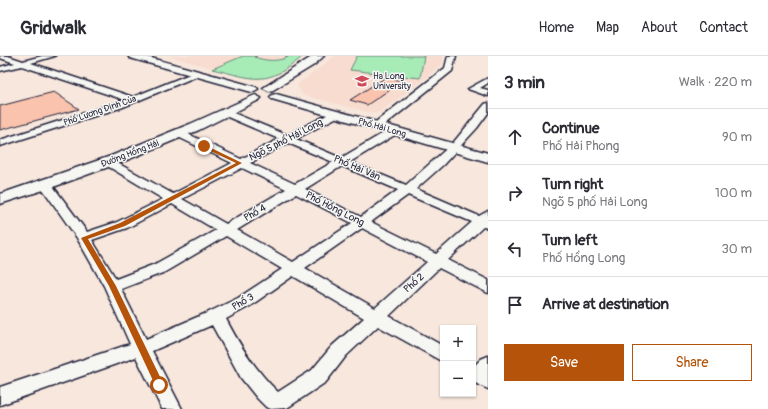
<!DOCTYPE html>
<meta charset="utf-8">
<style>
body{margin:0;font-family:Pangolin,sans-serif;background:#f2f2f3;color:#2b2b33}
.controls{position:absolute;right:12px;bottom:12px;display:grid;overflow:hidden;border-radius:0px;box-shadow:0 1px 3px #0004}
.controls button{width:36px;height:36px;display:grid;place-items:center;padding:0;border:0;border-bottom:1px solid #e1e1e2;background:#fff;color:#2b2b33;font:20px sans-serif}
.stop{position:absolute;width:12px;height:12px;margin:-9px;border:3px solid #b45309;border-radius:50%;background:#fff}
.stop.end{background:#b45309;border-color:#fff;box-shadow:0 1px 4px #0008}
.list{margin:0;padding:0;list-style:none}
h2{display:flex;justify-content:space-between;align-items:center;height:52px;margin:0;padding:0 16px;font-size:17px}
h2 small{font-size:13px;font-weight:400;color:#7c7c81}
.list li{display:grid;grid-template-columns:26px 1fr auto;gap:12px;align-items:center;box-sizing:border-box;height:56px;padding:0 16px;border-top:1px solid #e1e1e2}
.list b{display:block;font-size:15px;white-space:nowrap}
.list p{margin:0;font-size:13px;white-space:nowrap;color:#7c7c81}
.list em{font-size:13px;font-style:normal;color:#7c7c81}
.actions{display:flex;gap:8px;padding:12px 16px}
.actions a{flex:1;padding:9px 0;border:1px solid #b45309;border-radius:0px;text-align:center;font-size:14px;color:#b45309}
.actions .main{background:#b45309;color:#fff}
.icon{flex:none;width:22px;height:22px;fill:none;stroke:currentColor;stroke-width:2;stroke-linecap:round;stroke-linejoin:round}
.map{position:relative;flex:none;width:488px;height:353px;overflow:hidden}
header{display:flex;align-items:center;gap:24px;box-sizing:border-box;height:56px;padding:0 20px;background:#fff;border-bottom:1px solid #e1e1e2}
header strong{font-size:19px}
nav{display:flex;gap:22px;margin-inline-start:auto;font-size:14px}
main{display:flex}
aside{flex:1;background:#fff}
.map>svg:first-child{display:block}
.built{fill:#f8dccf}
.green{fill:#a7ecb7;stroke:#648779}
.building{fill:#fac3ad;stroke:#22223b}
.lines{fill:none;stroke-linecap:round;stroke-linejoin:round}
.minor-casing{stroke:#22223b;stroke-width:3}
.tertiary-casing{stroke:#22223b;stroke-width:3}
.minor{fill:#f6f6f2;fill-rule:evenodd}
.tertiary{fill:#f6f6f2;fill-rule:evenodd}
.route{fill:#b45309}
.labels{text-anchor:middle;dominant-baseline:central;stroke-width:3;stroke-linejoin:round;paint-order:stroke}
.far-poi-label{font-size:9px;fill:#22223b;stroke:#f6f6f2;text-anchor:start}
.far-street-label{font-size:9px;fill:#22223b;stroke:#f6f6f2}
.street-label{font-size:10px;fill:#22223b;stroke:#f6f6f2}
</style>
<header>
<strong>Gridwalk</strong>
<nav><a>Home</a><a>Map</a><a>About</a><a>Contact</a></nav>
</header>
<main>
<div class="map">
<svg width="488" height="353" viewBox="0 0 488 353">
<rect width="100%" height="100%" fill="#f7e7dd"/>
<filter id="ink" filterUnits="userSpaceOnUse"><feTurbulence type="fractalNoise" baseFrequency=".025" numOctaves="2"/><feDisplacementMap in="SourceGraphic" scale="8" xChannelSelector="R" yChannelSelector="G"/><feConvolveMatrix kernelMatrix="1 2 1 2 8 2 1 2 1" color-interpolation-filters="sRGB"/></filter>
<g filter="url(#ink)">
<path class="built" d="M167 0H303L280 17 258 24Z
M335 0H443V7L426 22 380 56 376 57 367 56 303 39 297 29Z"/>
<path class="green" d="M243 0H257L254 1C266 5 277 6 288 1L285 0H303C266 32 255 23 212 13Z
M357 0H424L420 22 350 14Z"/>
<path class="building" d="M386 21 402 25 367 49 350 44Z
M54 36 79 53 0 74V50Z"/>
<g class="lines">
<defs>
<path id="minor" d="M0 0H8L23 5 42 0H55L31 7 133 41 195 16 202 18 123 51 0 90V84L125 44 22 10 0 15V11L15 7 0 2Z
M448 0H456L452 15 381 72H373L372 70 373 68 445 12Z
M488 22V27L480 32 488 34V40L468 33Z
M488 47V57L477 72 443 109 416 133 479 160 488 155V172L483 171 448 204 488 224V237L439 212 389 260 443 290V306L378 270 346 300 326 326 287 352 271 353 266 351 257 342 241 322 212 269 152 295 182 353H162L136 301 0 349V331L130 288 104 230 77 182 40 129 42 126H50L87 176 117 166 163 143 104 108 102 106 104 104H112L173 138 232 107 176 80 175 78 176 76H184L241 103 279 83 223 59V55L226 54 287 79 333 56H339L341 58 339 60 296 83 341 102 390 73H398L399 75 398 77 350 106 406 129 453 87 485 48ZM288 87 333 106 295 128 250 107ZM342 110 398 134 361 161 305 133ZM242 112 286 133 226 168 182 143ZM296 138 352 167 293 206 237 174ZM408 139 472 166 436 198 371 166ZM172 148 216 174 155 208 116 223 92 184 127 172ZM362 172 427 206 375 252 305 212ZM226 180 282 213 238 242 209 256 146 283 121 233 165 216ZM293 220 364 262 332 290 312 314 278 336C256 315 240 290 226 263L250 250Z
M488 300V333L473 326V308L475 309 481 303Z"/>
<path id="tertiary" d="M128 0H144L256 31 258 33 252 36 248 35 130 2Z
M313 0H324L314 9 273 34 269 35 263 32Z
M276 38 488 97V106L272 43 270 41 272 39Z
M255 39 261 42 259 44 199 74 122 106 56 130 0 148V138L111 100 190 68Z"/>
</defs>
<use href="#minor" class="minor-casing"/>
<use href="#tertiary" class="tertiary-casing"/>
<use href="#minor" class="minor"/>
<use href="#tertiary" class="tertiary"/>
</g>
</g>
<path class="route" d="M202 89H205L242 107 125 170 88 183 116 230 164 329 159 333 156 331 109 230 81 182 120 167 236 107 202 91Z"/>
<defs>
<symbol id="university-bare" viewBox="-9 -9 18 18"><path d="M0-5L7-2L0 1L-7-2ZM-4 1L0 2.5L4 1V4Q0 6-4 4Z" fill="#d1495b" stroke="#f6f6f2" stroke-width="2.5" paint-order="stroke"/></symbol>
</defs>
<g fill-rule="evenodd">
<use href="#university-bare" x="352" y="15" width="20" height="20"/>
</g>
<g class="labels">
<g class="far-poi-label">
<text x="373" y="20">Ha Long<tspan x="373" dy="10">University</tspan></text>
</g>
<g class="far-street-label">
<text transform="translate(100 55) rotate(-19)">Phố Lương Định Của</text>
<text transform="translate(382 72) rotate(16)">Phố Hải Long</text>
<text transform="translate(130 98) rotate(-21)">Đường Hồng Hải</text>
</g>
<g class="street-label">
<text transform="translate(286 84) rotate(-27)">Ngõ 5 phố Hải Long</text>
<text transform="translate(357 112) rotate(23)">Phố Hải Vân</text>
<text transform="translate(335 153) rotate(27)">Phố Hồng Long</text>
<text transform="translate(255 157) rotate(-30)">Phố 4</text>
<text transform="translate(414 227) rotate(-42)">Phố 2</text>
<text transform="translate(243 246) rotate(-31)">Phố 3</text>
</g>
</g>
</svg>
<div class="controls">
<button>+</button>
<button>−</button>
</div>
<div class="stop" style="left:159px;top:329px"></div>
<div class="stop end" style="left:204px;top:90px"></div>
</div>
<aside>
<h2>3 min<small>Walk · 220 m</small></h2>
<ul class="list">
<li><svg class="icon" aria-label="ahead" viewBox="0 0 24 24"><path d="M12 20V5M6 11l6-6 6 6"/></svg><div><b>Continue</b><p>Phố Hải Phong</p></div><em>90 m</em></li>
<li><svg class="icon" aria-label="right" viewBox="0 0 24 24"><path d="M7 20v-9h11M14 6l5 5-5 5"/></svg><div><b>Turn right</b><p>Ngõ 5 phố Hải Long</p></div><em>100 m</em></li>
<li><svg class="icon" aria-label="left" viewBox="0 0 24 24"><path d="M17 20v-9H6M10 6l-5 5 5 5"/></svg><div><b>Turn left</b><p>Phố Hồng Long</p></div><em>30 m</em></li>
<li><svg class="icon" aria-label="arrive" viewBox="0 0 24 24"><path d="M6 21V4h12l-3 4 3 4H6"/></svg><div><b>Arrive at destination</b></div></li>
</ul>
<div class="actions"><a class="main">Save</a><a>Share</a></div>
</aside>
</main>
